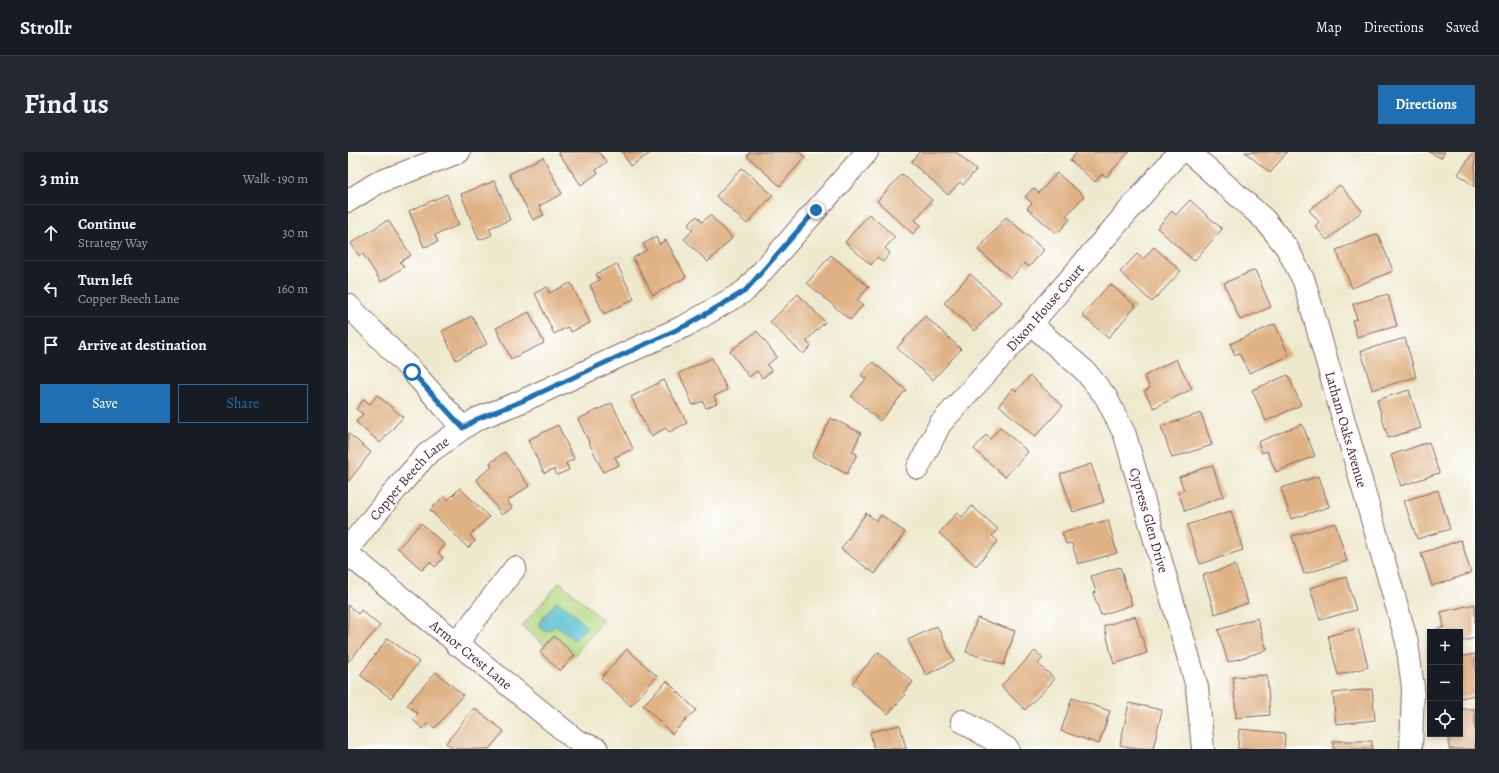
<!DOCTYPE html>
<meta charset="utf-8">
<style>
body{margin:0;font-family:Alegreya,serif;background:#242831;color:#f1f3f6}
.controls{position:absolute;right:12px;bottom:12px;display:grid;overflow:hidden;border-radius:0px;box-shadow:0 2px 6px #0003}
.controls button{width:36px;height:36px;display:grid;place-items:center;padding:0;border:0;border-bottom:1px solid #363941;background:#171b24;color:#f1f3f6;font:20px sans-serif}
.stop{position:absolute;width:12px;height:12px;margin:-9px;border:3px solid #1f6fb2;border-radius:50%;background:#fff}
.stop.end{background:#1f6fb2;border-color:#fff;box-shadow:0 1px 4px #0008}
.list{margin:0;padding:0;list-style:none}
h2{display:flex;justify-content:space-between;align-items:center;height:52px;margin:0;padding:0 16px;font-size:17px}
h2 small{font-size:13px;font-weight:400;color:#9ea1a6}
.list li{display:grid;grid-template-columns:26px 1fr auto;gap:12px;align-items:center;box-sizing:border-box;height:56px;padding:0 16px;border-top:1px solid #363941}
.list b{display:block;font-size:15px;white-space:nowrap}
.list p{margin:0;font-size:13px;white-space:nowrap;color:#9ea1a6}
.list em{font-size:13px;font-style:normal;color:#9ea1a6}
.actions{display:flex;gap:8px;padding:12px 16px}
.actions a{flex:1;padding:9px 0;border:1px solid #1f6fb2;border-radius:0px;text-align:center;font-size:14px;color:#1f6fb2}
.actions .main{background:#1f6fb2;color:#fff}
.icon{flex:none;width:22px;height:22px;fill:none;stroke:currentColor;stroke-width:2;stroke-linecap:round;stroke-linejoin:round}
.map{position:relative;flex:none;width:1127px;height:597px;overflow:hidden;border-radius:0px}
header{display:flex;align-items:center;gap:24px;box-sizing:border-box;height:56px;padding:0 20px;background:#171b24;border-bottom:1px solid #363941}
header strong{font-size:19px}
nav{display:flex;gap:22px;margin-inline-start:auto;font-size:14px}
.intro{display:flex;align-items:center;justify-content:space-between;box-sizing:border-box;height:96px;padding:0 24px}
h1{margin:0;font-size:28px}
.button{padding:10px 18px;border-radius:0px;background:#1f6fb2;color:#fff;font-size:14px;font-weight:700}
main{display:flex;gap:24px;padding:0 24px}
aside{flex:1;background:#171b24;border-radius:0px;box-shadow:0 2px 6px #0003}
.map>svg:first-child{display:block}
.green{fill:#b4d780;stroke:#7f7b56}
.water{fill:#54c0ce;stroke:#4f707c}
.building{fill:#dfb285}
.lines{fill:none;stroke-linecap:round;stroke-linejoin:round}
.minor-casing{stroke:#836664;stroke-width:24}
.minor{stroke:#fff;stroke-width:22}
.route{stroke:#1f6fb2;stroke-width:5}
.labels{text-anchor:middle;dominant-baseline:central;stroke-width:3;stroke-linejoin:round;paint-order:stroke}
.street-label{font-size:14px;fill:#4a1f2b;stroke:#fff}
</style>
<header>
<strong>Strollr</strong>
<nav><a>Map</a><a>Directions</a><a>Saved</a></nav>
</header>
<div class="intro"><h1>Find us</h1><a class="button">Directions</a></div>
<main>
<aside>
<h2>3 min<small>Walk · 190 m</small></h2>
<ul class="list">
<li><svg class="icon" aria-label="ahead" viewBox="0 0 24 24"><path d="M12 20V5M6 11l6-6 6 6"/></svg><div><b>Continue</b><p>Strategy Way</p></div><em>30 m</em></li>
<li><svg class="icon" aria-label="left" viewBox="0 0 24 24"><path d="M17 20v-9H6M10 6l-5 5 5 5"/></svg><div><b>Turn left</b><p>Copper Beech Lane</p></div><em>160 m</em></li>
<li><svg class="icon" aria-label="arrive" viewBox="0 0 24 24"><path d="M6 21V4h12l-3 4 3 4H6"/></svg><div><b>Arrive at destination</b></div></li>
</ul>
<div class="actions"><a class="main">Save</a><a>Share</a></div>
</aside>
<div class="map">
<svg width="1127" height="597" viewBox="0 0 1127 597">
<rect width="100%" height="100%" fill="#fff"/>
<filter id="ink" filterUnits="userSpaceOnUse"><feTurbulence type="fractalNoise" baseFrequency=".025" numOctaves="2"/><feDisplacementMap in="SourceGraphic" scale="8" xChannelSelector="R" yChannelSelector="G"/><feConvolveMatrix kernelMatrix="1 2 1 2 8 2 1 2 1" color-interpolation-filters="sRGB"/></filter>
<filter id="wash" filterUnits="userSpaceOnUse"><feTurbulence type="fractalNoise" baseFrequency=".012" numOctaves="4" result="noise"/><feDisplacementMap in="SourceGraphic" scale="16" xChannelSelector="R" yChannelSelector="G"/><feGaussianBlur stdDeviation="0.9" result="paint"/><feColorMatrix in="noise" values="0 0 0 0 0 0 0 0 0 0 0 0 0 0 0 0 0 1.4 0 .05"/><feComposite in="paint" operator="in"/></filter>
<g filter="url(#wash)">
<rect width="100%" height="100%" fill="#eee9ce"/>
<path class="green" d="M212 430 255 468 227 503 206 484 197 494 174 474Z"/>
<path class="water" d="M209 449 216 455H217C227 461 230 468 239 475L226 488 208 473C201 480 194 482 191 471Z"/>
<g id="blocks">
<path class="building" d="M210 0H251L259 10 248 18 250 21 233 33Z
M274 0H304L282 14Z
M402 0H451L457 5 432 34 399 4Z
M571 0H608L628 18 615 33 612 30 600 43 563 10Z
M729 0H781L758 25 754 22 747 30 722 8Z
M897 0H939L922 21Z
M1081 0H1097L1093 6Z
M1126 0H1127V35L1110 22Z
M195 5 214 42 191 54 196 63 185 68 161 22Z
M394 16 425 43 399 72 368 44Z
M709 21 736 44 718 64 722 67 709 82 679 56 684 51 677 45 685 36 691 41Z
M554 22 584 48 567 68 573 73 565 82 529 49Z
M147 29 162 68 141 76 144 83 131 88 113 42Z
M992 33 1014 59 979 88 967 74 971 70 961 58Z
M99 42 111 73 87 83 90 90 76 95 61 59Z
M842 48 874 77 846 109 809 76 824 59 828 63Z
M521 62 547 85 537 96 542 101 535 110 529 105 523 113 497 90Z
M362 63 384 86 360 110 336 87 345 78 340 73 349 64 354 70Z
M658 65 696 98 681 115 676 111 663 126 630 98Z
M40 68 63 103 52 110 56 115 33 130 15 102 11 104 3 91Z
M1030 82 1045 119 1004 136 988 98Z
M308 85 311 92 318 88 338 125 305 143 285 106 299 98 295 92Z
M806 95 833 119 804 150 772 120 789 102 795 107Z
M483 103 521 135 509 148 515 153 502 168 459 131Z
M269 112 286 147 256 162 242 133 252 128 248 122Z
M907 118 923 155 892 168 876 131Z
M622 122 653 150 627 179 596 151Z
M223 131 242 171 223 180 220 175 206 182 187 141 199 135 201 141Z
M762 132 788 154 760 186 734 163Z
M450 142 477 170 458 189 463 194 455 202 422 170Z
M1040 142 1049 174 1009 185 1004 168 1009 167 1005 152Z
M181 160 196 191 163 207 148 176Z
M124 164 139 192 108 208 94 179Z
M577 164 613 197 585 228 549 196Z
M927 172 941 204 901 221 891 201 887 203 882 192Z
M409 179 429 205 419 213 424 219 414 226 409 219 401 225 382 199Z
M1057 186 1068 225 1024 238 1013 199Z
M364 206 379 238 366 244 369 251 358 256 355 249 345 253 331 221Z
M828 207 844 237 806 256 796 239 802 236 796 224Z
M525 210 558 238 532 269 503 244 518 227 513 223Z
M940 223 953 253 918 269 904 238Z
M682 224 715 254 687 285 651 253 665 236 668 239Z
M316 228 339 271 321 280 318 276 303 284 283 245Z
M1061 238 1073 276 1040 286 1029 248Z
M29 243 55 265 32 291 8 270 15 262 8 257 16 247 22 252Z
M264 251 285 297 267 305 271 313 255 320 230 267Z
M853 261 864 293 824 306 813 274Z
M483 266 513 281 504 300 509 302 499 322 464 304Z
M954 272 967 304 928 320 919 299 914 301 910 290Z
M210 273 226 307 218 311 221 318 209 323 206 317 196 321 180 288Z
M652 275 680 300 657 325 626 297 638 283 642 287Z
M0 281 23 300 0 330Z
M1081 290 1091 321 1053 334 1043 303Z
M157 300 181 334 159 349 164 356 154 363 128 327 144 315 142 311Z
M743 312 756 350 725 360 712 322Z
M864 313 876 344 837 359 830 340 836 338 831 325Z
M971 324 981 355 943 367 933 336Z
M112 336 141 365 122 383 127 389 120 396 82 358 96 344 100 348Z
M1090 338 1102 377 1069 387 1056 349Z
M624 354 650 377 644 384 650 389 628 414 591 381 609 361 614 365Z
M883 359 895 398 852 412 839 373Z
M518 361 529 369 533 363 557 380 527 422 493 397Z
M760 368 769 401 730 412 724 391 718 392 714 381Z
M73 371 97 393 90 401 95 406 87 415 82 410 74 418 50 396Z
M987 371 999 409 956 422 944 384Z
M1113 388 1123 421 1084 434 1073 401Z
M887 413 900 451 867 462 855 423Z
M772 415 784 453 753 463 745 441 748 440 743 424Z
M998 425 1008 458 972 468 962 436Z
M1127 452V486L1112 490V480H1091L1090 477 1096 475 1093 460Z
M0 453 10 462 13 458 32 474 0 510Z
M787 464 799 501 766 512 756 474Z
M629 466 667 479 656 513 618 500Z
M909 466 919 498 880 510 870 478Z
M589 474 606 509 578 523 560 488Z
M1010 476 1020 515 990 523 980 484Z
M206 484 227 503 212 519 192 500Z
M40 486 71 510 43 546 12 523Z
M279 497 309 524 283 554 253 526Z
M687 499 695 506 690 512 707 527 677 558 653 534Z
M530 500 565 530 555 541 557 543 540 562 504 531Z
M1127 502V543L1112 546V505Z
M88 520 115 543 87 576 80 571 75 577 65 568 70 562 59 553Z
M919 523 922 563 888 566 885 525Z
M319 529 348 558 324 582 295 553Z
M1024 537 1027 568 988 572 985 541Z
M724 546 762 559 751 592 713 579Z
M781 551 814 558 805 597H788L772 593Z
M126 556 156 579 141 597H105L98 591Z
M1112 557H1127V597H1101V582H1112Z
M552 573 558 597H526L522 580Z
M891 577 937 581 936 597H890Z
M985 589H1024V597H985Z"/>
</g>
</g>
<g filter="url(#ink)">
<use href="#blocks" fill-opacity="0" stroke="#836664" stroke-width="1"/>
<g class="lines">
<defs>
<g id="minor">
<path id="s1" d="M841 0 917 68 939 96 956 129 1059 490 1065 536 1063 597"/>
<path d="M0 49 29 31 111 0"/>
<path d="M0 153 65 220 115 276"/>
<path id="s2" d="M683 172 737 219 758 245 777 283 849 535 855 597"/>
<path id="s3" d="M570 316 592 272 683 172 831 0"/>
<path id="s4" d="M0 396 50 335 79 302 115 276 129 267 172 250 339 173 397 139 519 0"/>
<path id="s5" d="M0 402 229 589 249 597"/>
<path d="M108 492 167 416"/>
<path d="M614 569 660 597"/>
</g>
</defs>
<use href="#minor" class="minor-casing"/>
<use href="#minor" class="minor"/>
</g>
</g>
<g class="lines" filter="url(#ink)">
<path class="route" d="M64 220 115 276 129 267 172 250 339 173 397 139 468 58"/>
</g>
<g class="labels">
<g class="street-label">
<text stroke="none"><textPath href="#s3" startOffset="206">Dixon House Court</textPath></text>
<text stroke="none"><textPath href="#s1" startOffset="329">Latham Oaks Avenue</textPath></text>
<text stroke="none"><textPath href="#s4" startOffset="93">Copper Beech Lane</textPath></text>
<text stroke="none"><textPath href="#s2" startOffset="236">Cypress Glen Drive</textPath></text>
<text stroke="none"><textPath href="#s5" startOffset="159">Armor Crest Lane</textPath></text>
</g>
</g>
</svg>
<div class="controls">
<button>+</button>
<button>−</button>
<button><svg class="icon" aria-label="locate" viewBox="0 0 24 24"><circle cx="12" cy="12" r="6"/><path d="M12 2v4M12 18v4M2 12h4M18 12h4"/></svg></button>
</div>
<div class="stop" style="left:64px;top:220px"></div>
<div class="stop end" style="left:468px;top:58px"></div>
</div>
</main>
